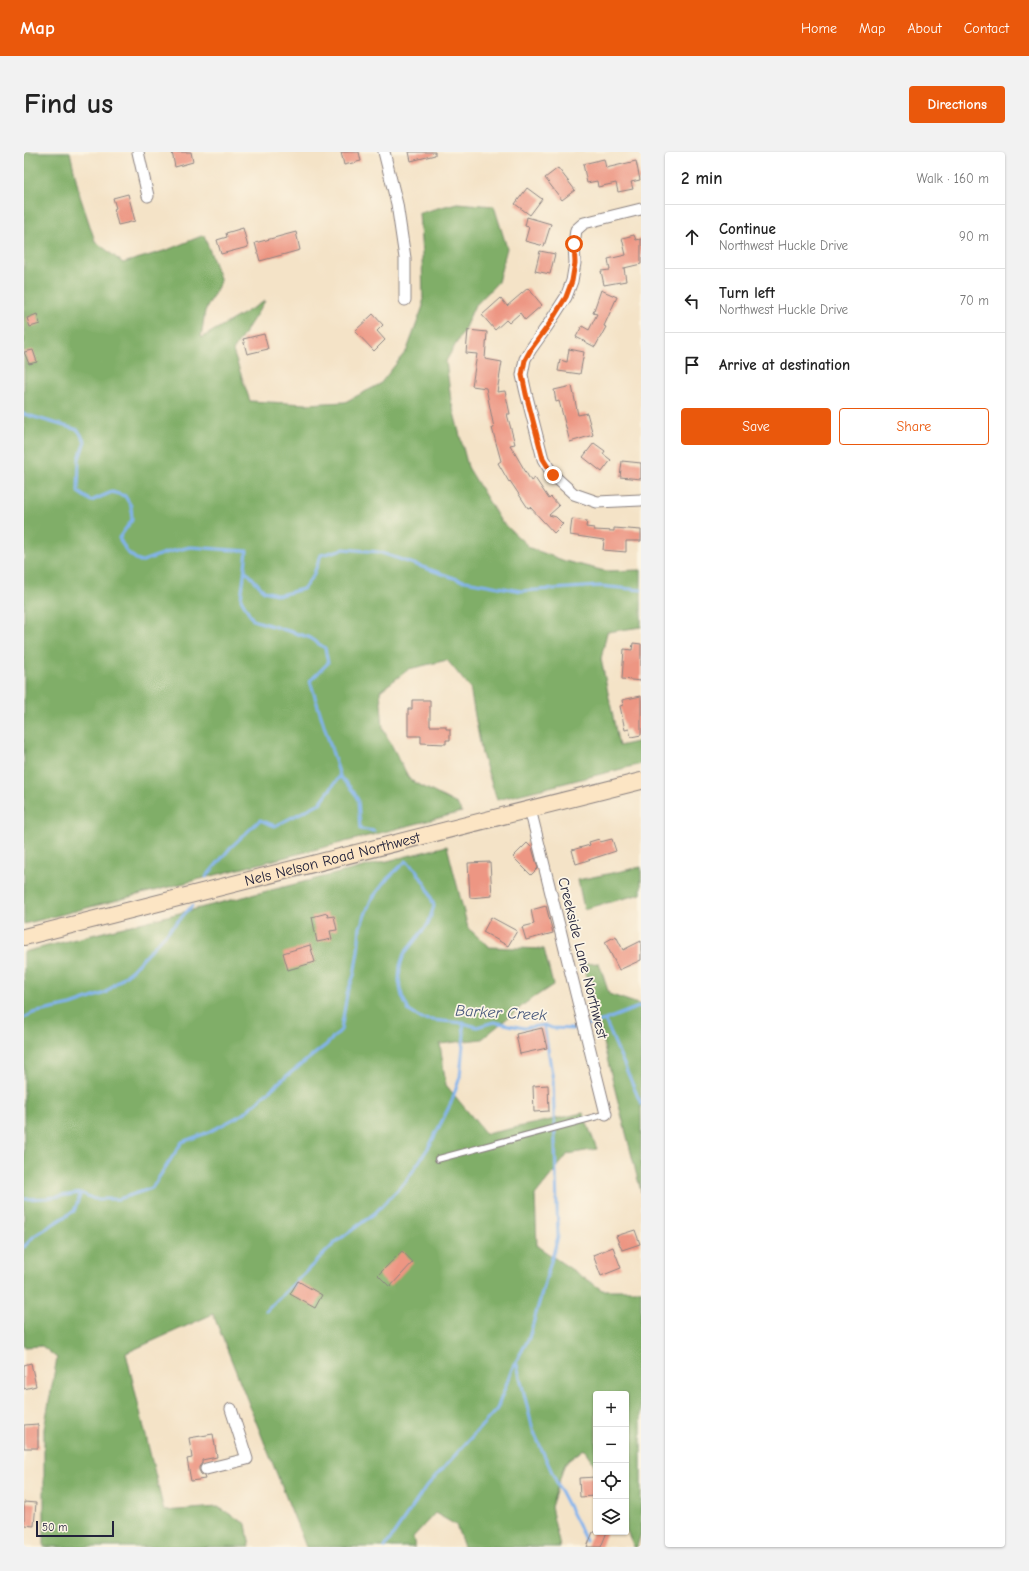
<!DOCTYPE html>
<meta charset="utf-8">
<style>
body{margin:0;font-family:"Comic Neue",sans-serif;background:#f2f2f2;color:#222}
.controls{position:absolute;right:12px;bottom:12px;display:grid;overflow:hidden;border-radius:4px;box-shadow:0 1px 3px #0004}
.controls button{width:36px;height:36px;display:grid;place-items:center;padding:0;border:0;border-bottom:1px solid #e0e0e0;background:#fff;color:#222;font:20px sans-serif}
.scale{position:absolute;left:12px;bottom:10px;width:78px;box-sizing:border-box;padding-left:4px;border:2px solid #22223b;border-top:0;font-size:11px;line-height:14px;white-space:nowrap;color:#22223b;-webkit-text-stroke:3px #fcf5e5;paint-order:stroke}
.stop{position:absolute;width:12px;height:12px;margin:-9px;border:3px solid #ea580c;border-radius:50%;background:#fff}
.stop.end{background:#ea580c;border-color:#fff;box-shadow:0 1px 4px #0008}
.list{margin:0;padding:0;list-style:none}
h2{display:flex;justify-content:space-between;align-items:center;height:52px;margin:0;padding:0 16px;font-size:17px}
h2 small{font-size:13px;font-weight:400;color:#767676}
.list li{display:grid;grid-template-columns:26px 1fr auto;gap:12px;align-items:center;box-sizing:border-box;height:64px;padding:0 16px;border-top:1px solid #e0e0e0}
.list b{display:block;font-size:15px;white-space:nowrap}
.list p{margin:0;font-size:13px;white-space:nowrap;color:#767676}
.list em{font-size:13px;font-style:normal;color:#767676}
.actions{display:flex;gap:8px;padding:12px 16px}
.actions a{flex:1;padding:9px 0;border:1px solid #ea580c;border-radius:4px;text-align:center;font-size:14px;color:#ea580c}
.actions .main{background:#ea580c;color:#fff}
.icon{flex:none;width:22px;height:22px;fill:none;stroke:currentColor;stroke-width:2;stroke-linecap:round;stroke-linejoin:round}
.map{position:relative;flex:none;width:617px;height:1395px;overflow:hidden;border-radius:4px}
header{display:flex;align-items:center;gap:24px;box-sizing:border-box;height:56px;padding:0 20px;background:#ea580c;color:#fff}
header strong{font-size:19px}
nav{display:flex;gap:22px;margin-inline-start:auto;font-size:14px}
.intro{display:flex;align-items:center;justify-content:space-between;box-sizing:border-box;height:96px;padding:0 24px}
h1{margin:0;font-size:28px}
.button{padding:10px 18px;border-radius:4px;background:#ea580c;color:#fff;font-size:14px;font-weight:700}
main{display:flex;gap:24px;padding:0 24px}
aside{flex:1;background:#fff;border-radius:4px;box-shadow:0 1px 3px #0004}
.map>svg:first-child{display:block}
.forest{fill:#80ae67;stroke:#516851}
.lines{fill:none;stroke-linecap:round;stroke-linejoin:round}
.stream{stroke:#82b4ee;stroke-width:3}
.building{fill:#ed9683}
.lane-casing{stroke:#8b8281;stroke-width:8}
.street-casing{stroke:#8b8281;stroke-width:13}
.secondary-casing{stroke:#8b8281;stroke-width:18}
.lane{stroke:#fff;stroke-width:5.5}
.street{stroke:#fff;stroke-width:11}
.secondary{stroke:#fce5c4;stroke-width:16}
.route{stroke:#ea580c;stroke-width:5}
.labels{text-anchor:middle;dominant-baseline:central;stroke-width:3.5;stroke-linejoin:round;paint-order:stroke}
.street-label{font-size:15px;fill:#22223b;stroke:#fcf5e5}
.water-label{font-size:16px;font-style:italic;fill:#44557a;stroke:#fcf5e5}
</style>
<header>
<strong>Map</strong>
<nav><a>Home</a><a>Map</a><a>About</a><a>Contact</a></nav>
</header>
<div class="intro"><h1>Find us</h1><a class="button">Directions</a></div>
<main>
<div class="map">
<svg width="617" height="1395" viewBox="0 0 617 1395">
<rect width="100%" height="100%" fill="#fcf5e5"/>
<filter id="ink" filterUnits="userSpaceOnUse"><feTurbulence type="fractalNoise" baseFrequency=".025" numOctaves="2"/><feDisplacementMap in="SourceGraphic" scale="8" xChannelSelector="R" yChannelSelector="G"/><feConvolveMatrix kernelMatrix="1 2 1 2 8 2 1 2 1" color-interpolation-filters="sRGB"/></filter>
<filter id="wash" filterUnits="userSpaceOnUse"><feTurbulence type="fractalNoise" baseFrequency=".012" numOctaves="4" result="noise"/><feDisplacementMap in="SourceGraphic" scale="16" xChannelSelector="R" yChannelSelector="G"/><feGaussianBlur stdDeviation="0.9" result="paint"/><feColorMatrix in="noise" values="0 0 0 0 0 0 0 0 0 0 0 0 0 0 0 0 0 1.4 0 .05"/><feComposite in="paint" operator="in"/></filter>
<g filter="url(#wash)">
<rect width="100%" height="100%" fill="#f4e3c7"/>
<path class="forest" d="M0 0H46L56 44 71 89 99 111 143 98 180 83 197 129 181 159 177 186 241 149 209 199 226 249 282 252 321 250 356 232 383 198 399 154 398 103 395 61 433 51 470 54 483 96 474 130 450 155 440 178 422 209 427 249 444 315 476 368 506 396 541 409 581 419 617 418V475L583 480 577 507 595 594 617 589V612L473 648 458 602 446 536 423 508 385 517 356 539 359 577 386 628 433 652 438 660 0 772Z
M423 694 444 776 465 795 520 797 529 833 503 850 458 887 416 892 422 933 462 982 559 961 573 997 544 1002 511 1043 513 1094 578 1138H617V1381L613 1395H610L602 1377V1242H572V1315L560 1297 541 1311 527 1355 536 1395H440L432 1373 411 1361 389 1385 391 1395H282L189 1162 102 1201 140 1359 194 1355 222 1372 226 1395H20V1277L33 1206 18 1194 0 1195V800Z
M617 715V742L560 757 554 728Z
M575 811 585 842 617 853V1040L559 812Z"/>
<g class="lines">
<path class="stream" d="M0 262 54 278 61 289 55 307 54 340 67 349 88 340 101 344 107 354 108 368 95 386 103 400 116 410 141 401 166 395 223 399 217 447 229 468 284 485 301 496 304 511 286 529 316 624 329 639 334 648 336 677 350 679
M221 418 240 439 256 443 279 437 289 424 297 403 320 397 355 400 436 428 497 439 576 434 617 438
M182 725 207 695 236 668 251 674 296 651 316 624
M0 866 9 861 47 853 81 841 108 818 168 754
M581 868 617 952
M0 1047 23 1046 57 1041 70 1047H95L128 1036 158 990 185 980 219 962 260 926 302 893 317 878 323 842 330 823 334 799 336 775 347 748 364 726 382 709 392 718 404 737 410 754 404 772 380 802 376 814 375 829 378 844 385 859 398 867 439 871 453 875 470 870 500 876 520 873 528 876 548 877 581 868 617 854
M0 1095 10 1084 50 1059 57 1041
M242 1159 312 1090 351 1061 383 1028 406 993 427 951 436 925 440 882 439 871
M492 1209 509 1278 536 1338 562 1389
M361 1395 402 1335 473 1257 488 1217 505 1186 534 1085 529 928 520 873"/>
</g>
<g id="blocks">
<path class="building" d="M148 0H167L169 10 151 15Z
M317 0H335L337 9 320 13Z
M385 0H411V3L387 9Z
M580 7 582 16 612 9 616 28 607 30 609 37 594 40 592 31 574 35 573 29 563 31 559 12Z
M534 16 551 38 538 48 521 26Z
M503 36 518 47 506 63 491 52Z
M104 42 111 69 94 73 90 57 92 56 89 46Z
M503 65 527 72 520 94 501 89 505 75 501 74Z
M219 76 224 95 197 102 193 88 203 85 202 81Z
M272 80 276 98 236 109 231 91Z
M610 83 612 88 617 87V112L600 116 602 129 580 133 577 119 586 118 584 107 602 103 598 86Z
M516 99 531 102 526 122 511 119Z
M504 136 518 153 501 168 496 161 485 171 482 168 471 178 458 163 477 146 483 154Z
M577 138 593 145 580 174 582 175 571 195 552 185 558 174 565 178 573 162 569 161Z
M13 162 16 172 6 175 3 166Z
M349 162 359 173 353 179 361 188 350 199 331 179Z
M444 178 463 180 461 207 478 210 473 240 481 239 486 262H483L491 292 486 293 507 329 511 326 525 347 527 345 535 354 525 363 532 365 539 372 530 381 506 355 504 356 486 329 485 330 474 311 477 309 468 276H470L462 236 448 234 453 202 442 201Z
M240 182 244 197 223 202 219 187Z
M545 197 560 200 556 222 534 219 536 208 543 210Z
M9 198 13 210 5 212 0 200Z
M548 234 554 263 563 261 569 283 546 290 535 249 532 250 530 238Z
M570 291 581 299 579 302 587 308 578 320 559 305Z
M598 309 617 311V327L596 325Z
M548 367 563 369 562 375 570 376V378L590 379V376L617 378V389H602V400L579 398 580 388 546 383Z
M609 491 617 492V529L598 527 600 497 608 498Z
M617 544V583L607 585 605 577 601 578 596 554 599 553 598 548Z
M388 548H406V574H422V577H426V588H422V592L397 591V584H384V557H388Z
M575 687 576 690 588 687 592 699 552 712 548 698 566 693 565 690Z
M503 691 508 696 514 716 507 723 489 705Z
M466 710 468 744 446 746 444 711Z
M522 754 529 781 502 788 498 775 510 772 507 758Z
M303 761 304 765 310 764 313 778 306 779 308 787 293 790 288 765Z
M467 765 493 779 484 794 459 780Z
M592 784 599 798 617 789V808L595 818 581 790Z
M286 793 291 810 264 818 259 801Z
M518 876 523 896 496 902 492 882Z
M524 933 525 959 510 960 509 934Z
M611 1078 616 1092 598 1098 592 1084Z
M589 1095 597 1116 577 1124 569 1103Z
M378 1099 389 1110 366 1135 354 1123Z
M274 1129 298 1143 291 1156 266 1142Z
M7 1211 12 1234 0 1237V1213Z
M14 1272V1296H0V1273Z
M189 1282 193 1305 178 1308V1311L175 1315V1318L177 1322 180 1324 181 1327 167 1329 163 1307 168 1306 165 1286Z
M572 1325V1344L556 1345 555 1326Z
M0 1350 12 1351 10 1374 0 1373Z
M569 1380H583L577 1395H563Z"/>
</g>
</g>
<g filter="url(#ink)">
<use href="#blocks" fill-opacity="0" stroke="#8b8281" stroke-width="1"/>
<g class="lines">
<defs>
<path id="lane" d="M414 1007 582 962"/>
<path id="street" d="M114 0 124 44
M360 0 373 52 381 106V148
M617 57 560 71 552 78 550 92 551 111 548 129 542 145 524 173 507 197 501 207 498 223 502 241 519 307 529 323 550 342 573 350 617 348
M506 657 582 962
M182 1317 223 1307 207 1257"/>
<g id="secondary">
<path id="s1" d="M0 785 617 629"/>
</g>
</defs>
<use href="#lane" class="lane-casing"/>
<use href="#street" class="street-casing"/>
<use href="#secondary" class="secondary-casing"/>
<use href="#lane" class="lane"/>
<use href="#street" class="street"/>
<use href="#secondary" class="secondary"/>
</g>
</g>
<g class="lines" filter="url(#ink)">
<path class="route" d="M529 323 519 307 502 242 498 223 501 208 507 197 524 174 542 145 548 129 551 111 550 92"/>
</g>
<g class="labels">
<g class="street-label">
<text stroke="none"><textPath href="#s1" startOffset="318">Nels Nelson Road Northwest</textPath></text>
<text transform="translate(559 806) rotate(76)">Creekside Lane Northwest</text>
</g>
<g class="water-label">
<text transform="translate(477 861) rotate(3)">Barker Creek</text>
</g>
</g>
</svg>
<div class="controls">
<button>+</button>
<button>−</button>
<button><svg class="icon" aria-label="locate" viewBox="0 0 24 24"><circle cx="12" cy="12" r="6"/><path d="M12 2v4M12 18v4M2 12h4M18 12h4"/></svg></button>
<button><svg class="icon" aria-label="layers" viewBox="0 0 24 24"><path d="M12 4l9 5-9 5-9-5zM3 14l9 5 9-5"/></svg></button>
</div>
<div class="scale">50 m</div>
<div class="stop" style="left:550px;top:92px"></div>
<div class="stop end" style="left:529px;top:323px"></div>
</div>
<aside>
<h2>2 min<small>Walk · 160 m</small></h2>
<ul class="list">
<li><svg class="icon" aria-label="ahead" viewBox="0 0 24 24"><path d="M12 20V5M6 11l6-6 6 6"/></svg><div><b>Continue</b><p>Northwest Huckle Drive</p></div><em>90 m</em></li>
<li><svg class="icon" aria-label="left" viewBox="0 0 24 24"><path d="M17 20v-9H6M10 6l-5 5 5 5"/></svg><div><b>Turn left</b><p>Northwest Huckle Drive</p></div><em>70 m</em></li>
<li><svg class="icon" aria-label="arrive" viewBox="0 0 24 24"><path d="M6 21V4h12l-3 4 3 4H6"/></svg><div><b>Arrive at destination</b></div></li>
</ul>
<div class="actions"><a class="main">Save</a><a>Share</a></div>
</aside>
</main>
